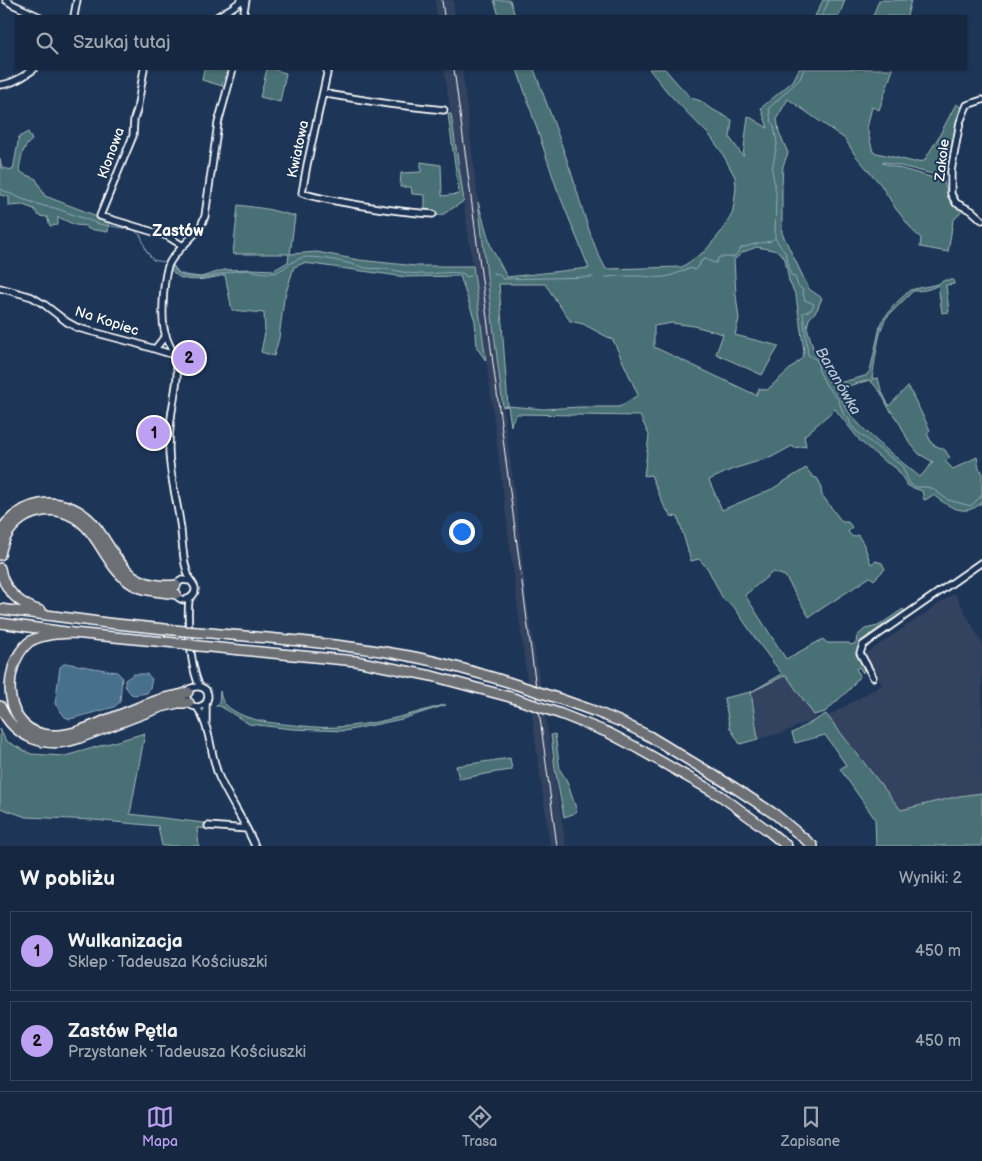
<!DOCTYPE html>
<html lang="pl">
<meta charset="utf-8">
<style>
body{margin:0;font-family:"Balsamiq Sans",sans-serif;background:#23344c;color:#f1f3f6}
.you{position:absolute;left:461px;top:531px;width:18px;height:18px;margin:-12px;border:4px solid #fff;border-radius:50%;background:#1a73e8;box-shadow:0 0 0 8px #1a73e833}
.badge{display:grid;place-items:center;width:32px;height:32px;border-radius:50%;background:#bca0f2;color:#111;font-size:16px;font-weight:700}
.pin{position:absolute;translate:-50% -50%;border:2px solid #fff;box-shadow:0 1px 5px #0006}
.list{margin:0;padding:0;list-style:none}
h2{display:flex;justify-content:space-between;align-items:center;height:65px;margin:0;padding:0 20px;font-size:21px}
h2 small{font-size:16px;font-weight:400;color:#9ea6b1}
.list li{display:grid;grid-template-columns:32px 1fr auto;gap:15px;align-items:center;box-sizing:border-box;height:80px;margin:0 10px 10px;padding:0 10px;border:1px solid #35445a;border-radius:0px}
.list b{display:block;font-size:19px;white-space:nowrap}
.list p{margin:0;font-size:16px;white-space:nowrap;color:#9ea6b1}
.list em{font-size:16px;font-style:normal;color:#9ea6b1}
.icon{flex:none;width:28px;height:28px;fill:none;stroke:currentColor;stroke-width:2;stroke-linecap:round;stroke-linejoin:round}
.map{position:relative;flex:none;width:982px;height:846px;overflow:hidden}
.search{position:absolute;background:#162841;box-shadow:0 1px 4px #0004;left:15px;right:15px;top:15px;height:55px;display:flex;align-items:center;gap:12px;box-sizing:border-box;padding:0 18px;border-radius:0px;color:#9ea6b1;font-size:19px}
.sheet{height:245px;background:#162841}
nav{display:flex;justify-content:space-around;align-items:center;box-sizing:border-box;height:70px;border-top:1px solid #35445a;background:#162841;font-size:14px;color:#9ea6b1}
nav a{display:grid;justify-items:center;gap:2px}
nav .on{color:#bca0f2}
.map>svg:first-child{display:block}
.built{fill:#33435f}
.green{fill:#4a7175;stroke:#a4b8ba;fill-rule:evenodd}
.water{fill:#466f8d;stroke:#90a9bb}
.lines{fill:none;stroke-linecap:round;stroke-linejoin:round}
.stream{stroke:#90a9bb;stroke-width:1}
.minor-casing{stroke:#fff;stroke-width:9}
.highway-casing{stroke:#fff;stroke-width:12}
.minor{stroke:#1d3557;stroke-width:5.5}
.highway{stroke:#6c6f75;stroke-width:9}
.rail{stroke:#fff;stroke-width:1}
.highway-bridge-casing{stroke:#fff;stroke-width:12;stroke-linecap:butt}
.highway-bridge{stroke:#6c6f75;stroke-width:9}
.labels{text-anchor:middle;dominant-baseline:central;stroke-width:4;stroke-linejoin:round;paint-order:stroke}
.street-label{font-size:14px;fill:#fff;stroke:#1d3557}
.water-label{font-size:15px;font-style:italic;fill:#b5c5d1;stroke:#1d3557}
.quarter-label{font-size:16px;font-weight:bold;fill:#fff;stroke:#1d3557}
</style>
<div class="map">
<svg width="982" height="846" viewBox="0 0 982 846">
<rect width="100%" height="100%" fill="#1d3557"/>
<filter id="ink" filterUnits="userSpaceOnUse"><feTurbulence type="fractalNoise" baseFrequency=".02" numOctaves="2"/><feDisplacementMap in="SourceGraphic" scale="10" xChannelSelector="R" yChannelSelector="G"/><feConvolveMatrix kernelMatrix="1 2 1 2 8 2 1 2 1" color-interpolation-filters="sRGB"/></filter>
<g filter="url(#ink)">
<path class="built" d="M435 0H453L455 16H437Z
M444 69H462L502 398 516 503 526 595 566 846H550L527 680 483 335Z
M955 593 982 644V793L959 796 901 810 828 716 882 685 865 654Z
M786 675 816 718 782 733 758 739 751 692Z"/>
<path class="green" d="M494 0H510L515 16H499Z
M823 0H845L839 16H815Z
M879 0H911L907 16H873Z
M204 69H227L222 86 202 80Z
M267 69H272L286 73 280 102 260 97Z
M517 69H534C547 105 561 141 573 178 582 207 591 243 606 269L682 267 705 251 722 231 732 214 734 204 736 187 735 177 721 151 710 136 669 94 649 69H665L676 82 691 98 701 101 708 107 732 120 730 138 743 156 748 116 768 128 761 108 793 81 799 69H893L879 110 872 107 867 128 873 152 914 162 924 161 938 138 956 104 962 108V110L948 174 941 176 884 162 882 163 944 181C946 188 948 196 952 202 956 206 959 207 962 211L953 221 948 252 920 247 921 238 914 232 896 209 881 185 855 155 845 139 788 99 777 118 779 132 788 153 783 166 782 185V233L809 289 822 298 817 310 809 319 807 327 813 348 822 361 830 382 835 384 865 376 870 371 881 322 895 304 910 290 938 284 945 280H954V284L946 285 949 312 942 313 938 285C930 290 922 291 913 291L887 317C878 329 875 363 872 379L878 378 881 390 889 406 908 386 930 430 927 433 932 444 945 450 950 458 945 461 953 469 977 457 979 469 982 471V502C965 519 948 506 933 495L927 499 924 500 922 491 908 486 896 468 884 461 861 442 835 409 804 436 806 446 794 448 792 446 772 457 733 469 709 480 722 510 772 489 806 468 813 477 817 478 820 483 822 495 842 522H848L852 527 848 532 853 537 858 535 864 545 871 564 876 561 882 563 885 569 874 580 870 577 809 617 785 576 773 572 745 595 786 659 823 639 827 643H849L851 645 856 643 857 636 865 629 878 626 903 609 906 612 886 623 861 641 862 643 858 650 864 667 863 673 859 667 856 669 860 675 850 689 825 712 814 715 786 675 751 692 758 739 740 744 730 728 724 698 751 692 782 674 760 645 734 607 723 599 708 569 699 559 691 561 678 517 671 516 664 506 651 475 644 476 649 435 640 416 517 414 512 421 511 426 508 406 503 407 478 202 491 247 507 277 589 268 557 189ZM757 247 778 251 785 259 789 281 796 296 804 351 802 358 767 390 759 389 756 395 654 347V326L672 323 694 326 723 334 716 354 762 375 779 346 735 335 739 319 736 295 734 260 743 252ZM499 284H545L570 321 583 324 613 340 638 395 619 407H580L543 409 508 406ZM870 380 881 393 888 407 900 424 909 442 919 454 933 462 920 477C898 458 853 426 842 400 841 396 841 392 841 388Z
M448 114H451L464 201 442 215 433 216 425 211V195L412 194 411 187H400L401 173 421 172V162L441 165 442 196 459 194Z
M28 132 32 140C22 147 21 159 19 170L24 174 36 179 45 196 92 214 99 220 109 223 108 232 88 229 86 226 75 225 58 217V225L50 226 47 217 39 216 34 209 23 205 9 206V197L0 195V159L2 168 13 170 19 137Z
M238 205 267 209 295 216 290 254 317 252 359 260 416 266H473L486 361 477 348 475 321 460 276 406 277 304 263 294 267 284 299 279 338 274 356 261 352 265 332 264 313 232 310 225 275C212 278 192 283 179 277 176 275 173 272 170 269L172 264 179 273 185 275 201 277 224 270 251 269 274 270 288 262 289 254H233Z
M220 691C221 696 222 702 226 705 246 723 277 723 303 726 314 727 326 728 337 727 373 725 409 715 443 705H446L402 719 345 731 292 729 249 724 220 706H215L219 703Z
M826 714 901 810 959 796 982 793V846H876L875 819 840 769 846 765 825 735 795 743 792 733Z
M0 729 6 741 31 754 65 756 145 733 130 814 237 827 242 832 197 828 199 846H162L158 826 93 820 26 817 0 808Z
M555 734 560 770 566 779 577 811 573 814 564 817 555 769 551 735Z
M510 758 512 770 497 772 459 779 456 766Z"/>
<path class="water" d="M65 663 117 672 122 677 120 702 114 707 70 719 65 717 55 704 60 667Z
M134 674H147L152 679 150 688 147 693 135 695 131 694 125 686V680Z"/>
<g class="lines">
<path class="stream" d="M822 16 829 0
M804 69 800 79 769 108 771 122 774 126 777 144 772 170 776 192 775 238 786 254 791 275 795 277 798 286 802 289 805 300 814 304 811 310 803 313 808 355 817 360 819 371 826 385 838 399 844 415 849 419 850 424 856 431 902 466 910 484 916 487H927L933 489 948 500 971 506 982 495
M0 189 22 199 44 206 55 208 99 224 134 230 141 236 146 250 153 260 164 262
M761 243 771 241 774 238
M172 266C176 272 180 276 187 277 207 281 226 270 247 270 255 271 270 275 277 272 286 268 296 257 307 257 326 257 348 263 366 268 373 269 379 268 385 269 396 270 408 274 419 274 434 275 449 270 464 274L466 277 471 276
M493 273 498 274 503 279 593 277
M606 277C616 276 627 276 638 276 648 276 659 279 669 276 677 274 684 270 691 268L694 270 699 266 701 261 705 259 712 262 716 263 719 257H734L741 248 759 243"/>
<defs>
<path id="minor" d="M6 0 12 4 38 16
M74 16 77 0
M218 16 233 7 242 0
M243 16 246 0
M144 69 137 110 134 119 133 136 100 216 167 236 183 246
M328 69 307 165 302 193C313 197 325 199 336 201 368 207 400 212 433 214
M0 85C13 84 24 76 34 69
M323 92 332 95 389 104 444 110
M982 100 967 105 960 122 951 171V194L956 203 972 211 982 220
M0 288 22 294 32 297 45 305 67 322 78 328 135 343 174 355
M155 349 166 335
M190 581 182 580C175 584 171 592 179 598 186 603 196 596 195 588 194 584 191 582 189 578 188 574 186 568 185 564 183 553 182 541 181 530 178 503 169 475 169 448 169 431 171 415 174 399 175 389 178 379 177 369 177 356 168 345 165 333 161 320 163 273 170 262 177 250 189 241 197 231L201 226 205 216 218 123 233 69
M189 599C187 621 190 667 200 687
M873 677 860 653 863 645 982 562
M206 703C194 713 182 702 189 689 197 685 208 686 208 697 207 700 206 703 206 706 206 711 206 717 206 722
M197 707C211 728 210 754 219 777 230 801 245 822 255 846
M208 826 247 829"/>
<path id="highway" d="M0 531C10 517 23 507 40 504 49 502 58 503 67 506 102 517 106 554 132 575 144 584 161 587 176 585
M0 555C3 538 12 524 27 516 38 511 50 509 61 512 97 521 101 562 129 582 143 592 159 591 176 594
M0 568C3 590 20 605 41 611
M0 609 107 623 184 631
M0 623 73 633 186 644
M197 632C268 638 339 643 409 656 442 662 475 672 508 682
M73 633C58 634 42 634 29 642 0 667 2 734 52 735 74 736 95 724 114 717 130 711 145 704 161 699 168 697 176 696 183 694L188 692
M199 646 356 661 432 676 510 697
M560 699 594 711 621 722 649 736 735 788 776 815 813 846
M0 706C14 738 45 749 77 739L161 707 178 703H189
M561 714 609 733 639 749 721 796 766 829 787 846"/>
</defs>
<use href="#minor" class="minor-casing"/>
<use href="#highway" class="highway-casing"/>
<use href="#minor" class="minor"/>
<use href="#highway" class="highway"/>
<path class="rail" d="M442 0 444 16
M454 69 557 846"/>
<defs>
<path id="highway-bridge" d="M184 631 197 632
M186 644 199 646
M508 682 560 699
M510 697 561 714"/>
</defs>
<use href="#highway-bridge" class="highway-bridge-casing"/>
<use href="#highway-bridge" class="highway-bridge"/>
</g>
</g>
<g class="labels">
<g class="street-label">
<text transform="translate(298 149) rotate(-78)">Kwiatowa</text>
<text transform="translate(111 153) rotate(-70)">Klonowa</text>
<text transform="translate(942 160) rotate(-83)">Zakole</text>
<text transform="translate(107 321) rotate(18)">Na Kopiec</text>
</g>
<g class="water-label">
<text transform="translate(838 381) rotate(60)">Baranówka</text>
</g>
<g class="quarter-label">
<text x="178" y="231">Zastów</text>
</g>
</g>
</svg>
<div class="you"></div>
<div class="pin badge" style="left:154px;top:433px">1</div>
<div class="pin badge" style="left:189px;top:358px">2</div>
<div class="search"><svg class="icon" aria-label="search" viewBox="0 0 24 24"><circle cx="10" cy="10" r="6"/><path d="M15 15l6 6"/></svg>Szukaj tutaj</div>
</div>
<section class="sheet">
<h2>W pobliżu<small>Wyniki: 2</small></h2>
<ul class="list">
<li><span class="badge">1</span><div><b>Wulkanizacja</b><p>Sklep · Tadeusza Kościuszki</p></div><em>450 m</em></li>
<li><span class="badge">2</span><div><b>Zastów Pętla</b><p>Przystanek · Tadeusza Kościuszki</p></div><em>450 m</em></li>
</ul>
</section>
<nav>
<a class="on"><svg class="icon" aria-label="map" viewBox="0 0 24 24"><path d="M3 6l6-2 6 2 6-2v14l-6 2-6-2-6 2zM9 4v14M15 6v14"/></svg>Mapa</a>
<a><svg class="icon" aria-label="directions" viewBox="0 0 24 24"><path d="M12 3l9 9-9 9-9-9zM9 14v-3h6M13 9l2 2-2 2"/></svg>Trasa</a>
<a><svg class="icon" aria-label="saved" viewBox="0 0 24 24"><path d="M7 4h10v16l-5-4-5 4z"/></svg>Zapisane</a>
</nav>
